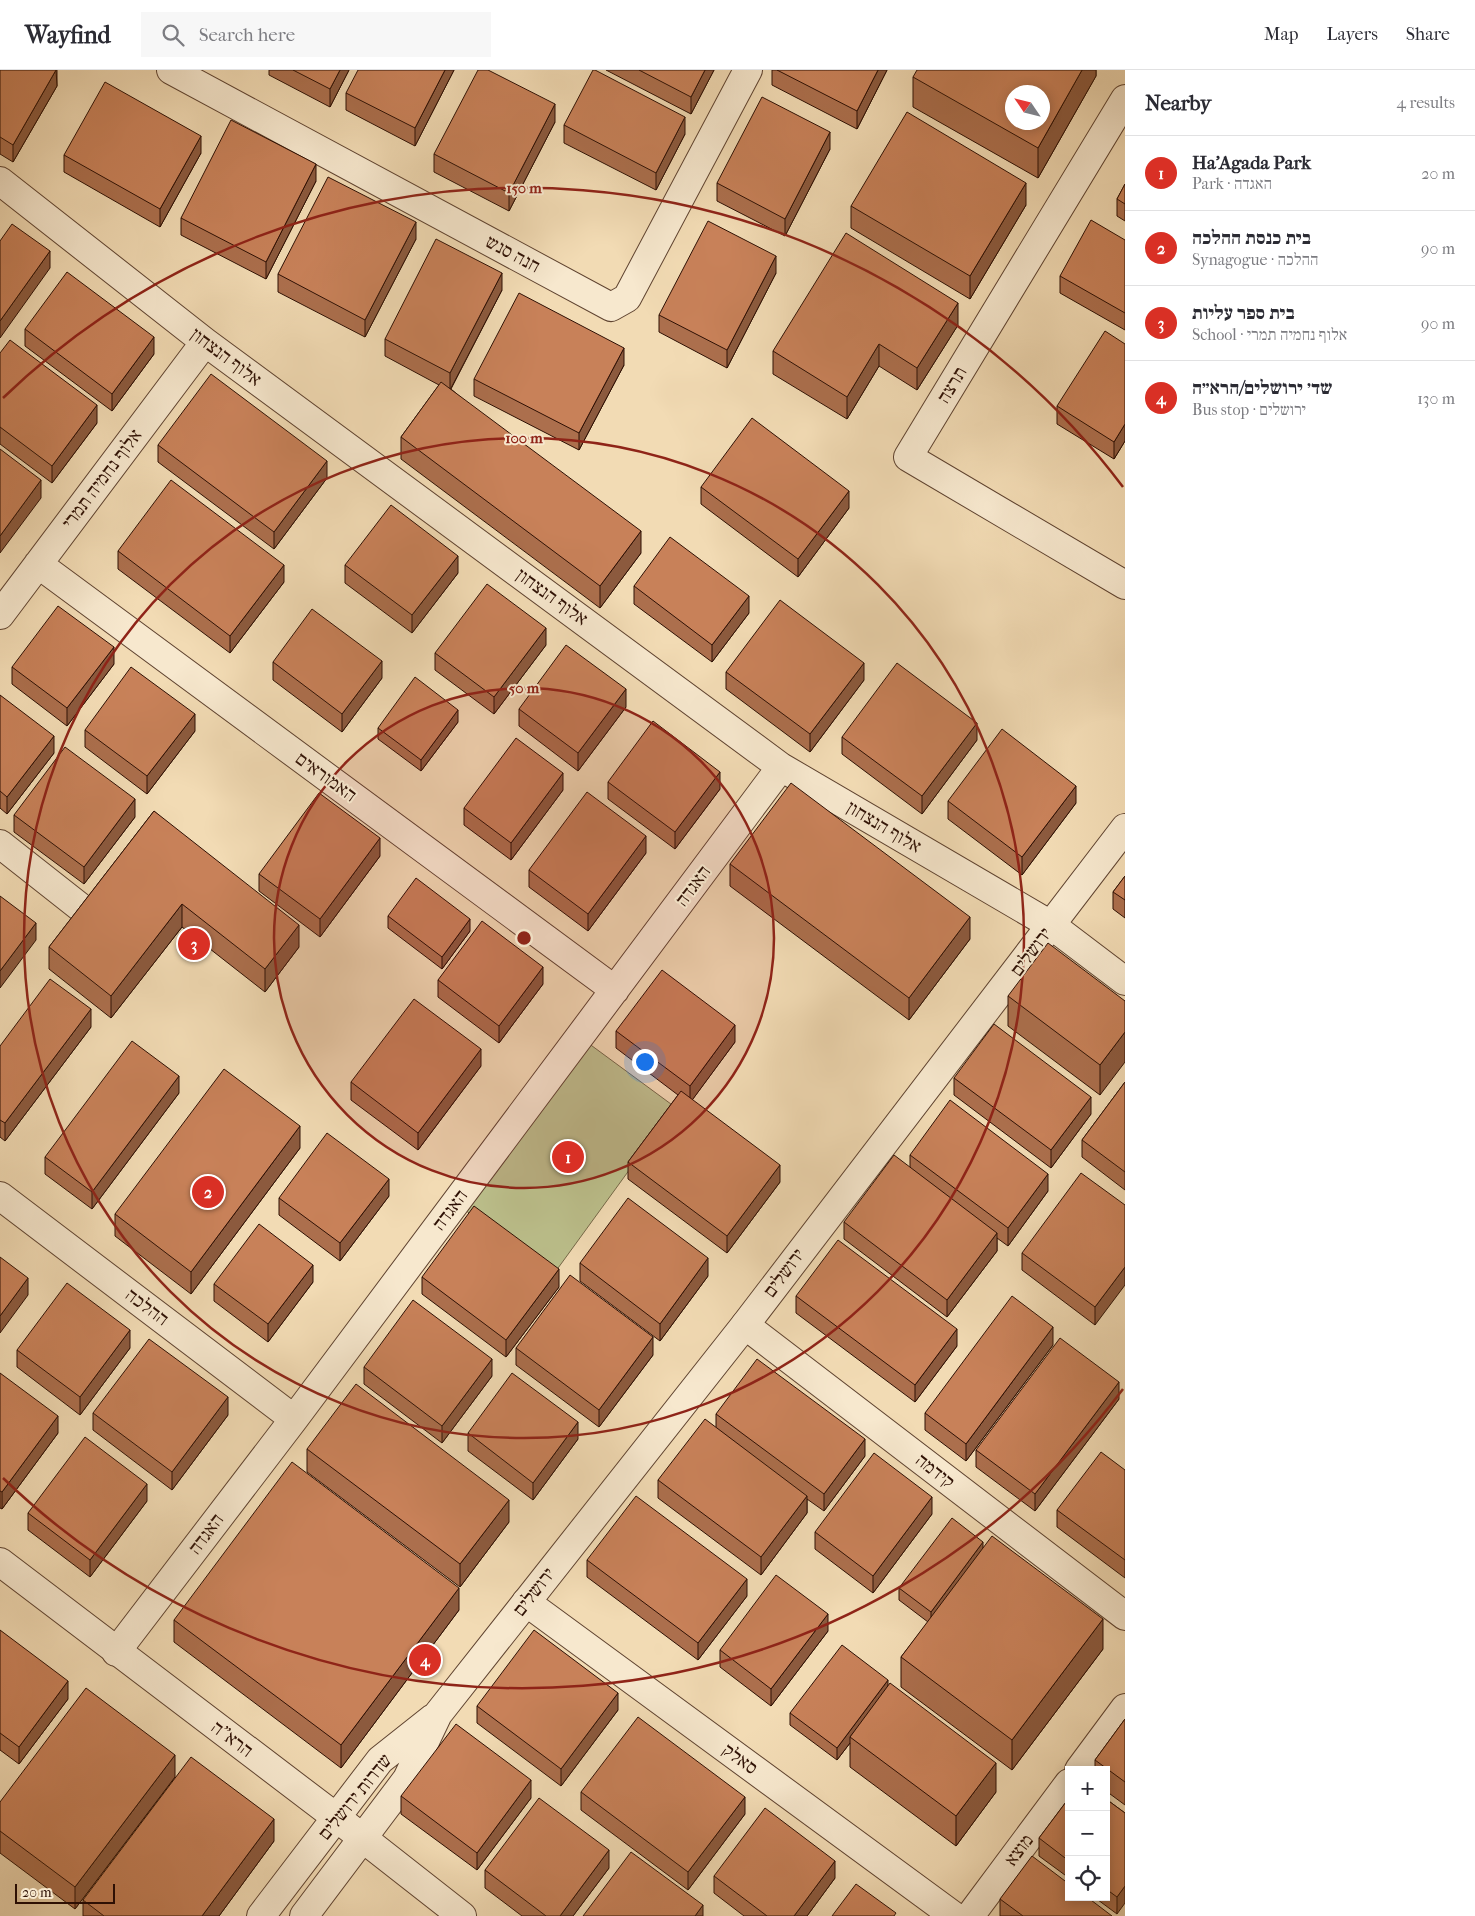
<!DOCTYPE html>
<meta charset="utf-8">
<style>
body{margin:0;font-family:"IM FELL French Canon","Frank Ruhl Libre",serif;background:#f7f7f7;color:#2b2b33}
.controls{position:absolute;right:15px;bottom:15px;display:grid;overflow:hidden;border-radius:0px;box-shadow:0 2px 12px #0003}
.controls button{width:45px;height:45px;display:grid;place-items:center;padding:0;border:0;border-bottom:1px solid #e1e1e2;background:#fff;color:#2b2b33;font:25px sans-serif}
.compass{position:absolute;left:1005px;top:15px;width:45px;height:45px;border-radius:50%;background:#fff;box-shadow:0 2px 12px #0003;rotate:305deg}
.scale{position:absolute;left:15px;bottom:12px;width:100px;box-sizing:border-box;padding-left:5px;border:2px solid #2e1004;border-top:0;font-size:14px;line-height:18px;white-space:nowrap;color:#2e1004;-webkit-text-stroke:4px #f7e8ce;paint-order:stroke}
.you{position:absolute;left:644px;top:991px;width:18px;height:18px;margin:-12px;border:4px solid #fff;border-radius:50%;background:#1a73e8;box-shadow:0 0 0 8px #1a73e833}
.badge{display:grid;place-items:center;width:32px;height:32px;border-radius:50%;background:#d93025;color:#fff;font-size:16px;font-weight:700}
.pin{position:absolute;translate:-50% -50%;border:2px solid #fff;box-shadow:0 1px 5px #0006}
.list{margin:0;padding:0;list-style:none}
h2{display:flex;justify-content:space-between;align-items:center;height:65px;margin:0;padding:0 20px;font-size:21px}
h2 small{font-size:16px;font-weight:400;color:#7c7c81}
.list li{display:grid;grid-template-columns:32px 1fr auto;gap:15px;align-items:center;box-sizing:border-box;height:75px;padding:0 20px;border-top:1px solid #e1e1e2}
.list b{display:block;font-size:19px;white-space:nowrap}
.list p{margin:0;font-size:16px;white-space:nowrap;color:#7c7c81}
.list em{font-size:16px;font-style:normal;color:#7c7c81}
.icon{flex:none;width:28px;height:28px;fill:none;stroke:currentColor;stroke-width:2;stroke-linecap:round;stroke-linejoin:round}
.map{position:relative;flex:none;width:1125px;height:1846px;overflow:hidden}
header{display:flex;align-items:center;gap:30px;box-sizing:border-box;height:70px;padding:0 25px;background:#fff;border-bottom:1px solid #e1e1e2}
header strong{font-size:24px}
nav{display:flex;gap:28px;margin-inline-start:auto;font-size:18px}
.search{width:350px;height:45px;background:#f7f7f7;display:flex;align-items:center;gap:12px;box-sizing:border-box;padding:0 18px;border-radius:0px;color:#7c7c81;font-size:19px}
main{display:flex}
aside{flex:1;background:#fff}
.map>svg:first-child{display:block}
.park{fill:#bcc08c;stroke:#756848}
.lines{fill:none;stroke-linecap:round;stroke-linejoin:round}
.minor-casing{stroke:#5f4330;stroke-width:30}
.tertiary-casing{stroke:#5f4330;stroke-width:30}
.minor{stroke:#f7e8ce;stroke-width:28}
.tertiary{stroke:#f7e8ce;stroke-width:28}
.wall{fill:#ac6f4d;stroke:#2e1004}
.shaded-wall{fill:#8c5a3e;stroke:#2e1004}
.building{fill:#c88159;stroke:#2e1004;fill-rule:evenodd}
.ring{fill:none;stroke:#8f2418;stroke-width:2.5}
.labels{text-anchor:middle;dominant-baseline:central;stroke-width:4;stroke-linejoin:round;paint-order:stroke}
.street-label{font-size:19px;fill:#2e1004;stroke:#f7e8ce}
.centre{fill:#8f2418;stroke:#f7e8ce;stroke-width:2.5}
.ring-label{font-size:15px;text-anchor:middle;font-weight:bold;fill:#8f2418;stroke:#f7e8ce;stroke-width:4;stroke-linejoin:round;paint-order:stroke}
</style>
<header>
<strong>Wayfind</strong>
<div class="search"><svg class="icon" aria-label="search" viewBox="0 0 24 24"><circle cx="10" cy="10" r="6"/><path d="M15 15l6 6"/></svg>Search here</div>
<nav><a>Map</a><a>Layers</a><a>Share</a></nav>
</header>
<main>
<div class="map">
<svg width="1125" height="1846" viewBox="0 0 1125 1846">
<rect width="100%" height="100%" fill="#f2dbb4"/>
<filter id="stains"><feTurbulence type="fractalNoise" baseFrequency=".004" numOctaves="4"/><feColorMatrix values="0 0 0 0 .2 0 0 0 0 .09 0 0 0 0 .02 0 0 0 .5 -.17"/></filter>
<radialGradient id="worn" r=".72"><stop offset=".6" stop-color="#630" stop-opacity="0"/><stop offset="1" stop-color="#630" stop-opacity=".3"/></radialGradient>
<path class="park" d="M584 970 675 1037 553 1205 461 1137Z"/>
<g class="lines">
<defs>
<path id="minor" d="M171 0 611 237 627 228 748 0
M1125 29 908 387 1125 515
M0 111 205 272 781 697 1051 855 1125 911
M38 494 615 920
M0 545 205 272
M0 774 80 837
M0 1126 294 1349
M745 1255 1125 1546
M526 1532 954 1846
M116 1582 294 1349 781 697
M1079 1700 1125 1638
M970 1846 1069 1713"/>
<path id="tertiary" d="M0 1492 337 1748 462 1846
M261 1846 380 1690 433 1648
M304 1846 407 1709 438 1644 745 1255 1125 758"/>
</defs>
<use href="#minor" class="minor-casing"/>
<use href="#tertiary" class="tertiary-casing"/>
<use href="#minor" class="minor"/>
<use href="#tertiary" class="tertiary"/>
</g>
<path class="wall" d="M0 0H57V16L13 92 0 84Z
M269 0H349L330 37 269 5Z
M454 0 415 76 346 40V23Z
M606 0H714L691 44Z
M772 0H887L857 59 772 15Z
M1096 0V6L1038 108 913 37V7Z
M555 52 509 141 434 102V84Z
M564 55 685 64 656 120 564 73Z
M830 79 785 166 717 131V113Z
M201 83 160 157 64 102V85Z
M316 111 266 209 181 165V148Z
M1125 114V151L1117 146V129Z
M1026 135 970 229 851 158V136Z
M416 169 365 267 278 222V204Z
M1125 170V260L1060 223V206Z
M776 203 727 298 659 262V245Z
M502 220 451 319 641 483 600 538 401 389V367L439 315 385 286V269Z
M958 255 917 320 879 296 847 349 773 304V281Z
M25 259 154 284 112 341 25 276Z
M1125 274V371L1114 389 1057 354V336Z
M0 283 97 353 52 413 0 374Z
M624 295 579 380 474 326V309Z
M158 375 327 408 274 479 158 392Z
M701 417 849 438 798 507 701 434Z
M118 481 284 512 230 583 118 499Z
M345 495 458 503 412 563 345 513Z
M634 516 749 543 712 592 634 534Z
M546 575 494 644 435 600V583Z
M273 592 382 608 342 662 273 610Z
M114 594 67 656 12 614V597Z
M726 602 864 610 810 682 726 619Z
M0 625 54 683 7 744 0 738Z
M626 637 578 701 519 656V639Z
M458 652 421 701 378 669V658Z
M85 660 195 661 147 724 85 677Z
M842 667 977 670 922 744 842 684Z
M608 712 720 719 675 779 608 729Z
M563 720 511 790 464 755V738Z
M948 731 1076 733 1022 805 948 749Z
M154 741 299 877 265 922 182 857 111 948 49 899V877Z
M14 745 135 747 84 814 14 762Z
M646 783 588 861 529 817V800Z
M380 786 320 867 259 821V804Z
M730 794 970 869 909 950 730 816Z
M1125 806V848L1113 839V822Z
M388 846 470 861 442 899 388 858Z
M438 910 543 914 499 973 438 927Z
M1008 926 1125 931 1100 1025 1008 956Z
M91 957 5 1071 0 1067V976Z
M616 961 735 972 692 1030 780 1112 727 1183 628 1109V1092L678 1025 616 978Z
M481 996 418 1080 351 1030V1012Z
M954 1008 1091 1044 1051 1098 954 1025Z
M1125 1012V1120L1082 1087V1070Z
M179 1023 92 1139 45 1104V1087Z
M300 1078 191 1224 115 1166V1144Z
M910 1085 1048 1121 1008 1176 997 1168V1181L947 1247 844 1169V1152L910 1098Z
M389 1126 340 1191 279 1145V1128Z
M1125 1135 1095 1255 1022 1200V1183Z
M580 1193 708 1206 660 1271 580 1211Z
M422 1207 559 1217 506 1287 422 1224Z
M313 1212 268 1272 214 1231V1214Z
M796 1226 957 1276 915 1332 796 1243Z
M1053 1275 966 1391 925 1360V1343Z
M130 1278 80 1345 17 1297V1280Z
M516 1278 653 1285 599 1357 516 1295Z
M364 1297 492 1306 442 1373 364 1314Z
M0 1303 58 1363 2 1439 0 1438Z
M1119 1329 1035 1441 976 1397V1380Z
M93 1343 228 1345 172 1420 93 1360Z
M716 1344 865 1386 824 1441 807 1429V1443L761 1505 658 1428V1410L716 1357Z
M468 1363 578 1369 533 1430 468 1381Z
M307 1379 509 1452 460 1517 307 1402Z
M1125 1400V1508L1057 1457V1440Z
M147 1431 90 1507 28 1460V1443Z
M932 1444 873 1523 815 1479V1462Z
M983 1477 1103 1579 1012 1700 901 1617V1587L928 1552 899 1530V1518Z
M587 1490 747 1526 698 1590 587 1507Z
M459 1540 341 1698 174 1572V1550Z
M0 1560 68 1629 19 1694 0 1680Z
M828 1561 771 1636 720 1597V1580Z
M888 1616 996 1722 956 1776 850 1697V1673L837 1690 790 1655V1643Z
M477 1636 618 1640 561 1716 477 1653Z
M1125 1649V1735L1106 1721V1700H1095V1690Z
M175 1707 75 1839 0 1783V1732Z
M581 1722 745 1744 688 1820 581 1740Z
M401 1726 531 1728 477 1800 401 1744Z
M1069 1728V1808L1039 1786V1768Z
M1106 1729 1125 1743 1117 1844 1094 1827H1106Z
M274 1771 219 1846H83V1830Z
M609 1798 573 1846H522L485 1818V1800Z
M714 1806 835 1808 807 1846H744L714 1823Z
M1000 1829 1112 1846H1000Z"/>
<path class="shaded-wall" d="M56 0 57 16 13 92V75Z
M340 0H349L330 37V19Z
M445 0H454L415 76V58Z
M705 0H714L691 44V27Z
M878 0H887L857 59V41Z
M1082 0H1096V6L1038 108V78Z
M555 34V52L509 141V123Z
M685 47V64L656 120V103Z
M830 62V79L785 166V149Z
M201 66V83L160 157V139Z
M316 94V111L266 209V192Z
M1026 113V135L970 229V206Z
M416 152V169L365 267V250Z
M50 181V198L0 268V251Z
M776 186V203L727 298V280Z
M502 203V220L450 320V303Z
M958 233V255L917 320V298Z
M154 267V284L112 341V324Z
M879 274V296L847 349V327Z
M624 278V295L579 380V363Z
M97 335V353L52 413V396Z
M1125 354V371L1114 389V372Z
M327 391V408L274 479V462Z
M41 410V428L0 483V466Z
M849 421V438L798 507V489Z
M641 461V483L600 538V516Z
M458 486V503L412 563V545Z
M284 495V512L230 583V566Z
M749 526V543L712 592V575Z
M546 558V575L494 644V627Z
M114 577V594L67 656V638Z
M382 591V608L342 662V644Z
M864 593V610L810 682V664Z
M626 619V637L578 701V683Z
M458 640V652L421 701V690Z
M195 644V661L147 724V706Z
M977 653V670L922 744V726Z
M54 666V683L7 744V727Z
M720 702V719L675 779V762Z
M563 703V720L511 790V773Z
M1076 716V733L1022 805V787Z
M135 729V747L84 814V797Z
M646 766V783L588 861V844Z
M380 768V786L320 867V849Z
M182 834V857L111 948V926Z
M970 847V869L909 950V928Z
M470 849V861L442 899V887Z
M36 853V870L0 918V901Z
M299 855V877L265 922V899Z
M543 897V914L499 973V956Z
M91 939V957L5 1071V1053Z
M735 955V972L690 1033V1016Z
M1125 962V992L1100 1025V995Z
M481 979V996L418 1080V1063Z
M179 1006V1023L92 1139V1122Z
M1091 1027V1044L1051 1098V1080Z
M300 1056V1078L191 1224V1202Z
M780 1095V1112L727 1183V1166Z
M1048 1104V1121L1008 1176V1158Z
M389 1109V1126L340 1191V1173Z
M997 1163V1181L947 1247V1230Z
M708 1188V1206L660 1271V1254Z
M313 1195V1212L268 1272V1254Z
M1125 1197V1215L1095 1255V1237Z
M559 1199V1217L506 1287V1270Z
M28 1208V1225L0 1263V1246Z
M1053 1257V1275L966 1391V1374Z
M957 1259V1276L915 1332V1315Z
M130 1260V1278L80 1345V1327Z
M653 1267V1285L599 1357V1340Z
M492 1289V1306L442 1373V1356Z
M1119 1312V1329L1035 1441V1424Z
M228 1327V1345L172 1420V1402Z
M58 1346V1363L2 1439V1422Z
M578 1352V1369L533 1430V1413Z
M865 1369V1386L824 1441V1424Z
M147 1414V1431L90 1507V1490Z
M807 1426V1443L761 1505V1487Z
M932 1427V1444L873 1523V1506Z
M509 1430V1452L460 1517V1494Z
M983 1472V1484L931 1554V1542Z
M747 1509V1526L698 1590V1573Z
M459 1518V1540L341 1698V1675Z
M828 1544V1561L771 1636V1619Z
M1103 1549V1579L1012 1700V1670Z
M888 1610V1622L850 1667V1673L837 1690V1678Z
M68 1611V1629L19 1694V1677Z
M618 1623V1640L561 1716V1699Z
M175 1685V1707L75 1839V1817Z
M996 1693V1722L956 1776V1746Z
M531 1710V1728L477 1800V1783Z
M745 1727V1744L688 1820V1802Z
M274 1749V1771L219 1846H202Z
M609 1780V1798L573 1846H560Z
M835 1791V1808L807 1846H794Z
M1125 1816V1833L1117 1844V1827Z
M703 1835V1846H695Z"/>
<path class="building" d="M0 0H56L13 75 0 67Z
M293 0H340L330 19Z
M358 0H445L415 58 346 23Z
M478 0H488L555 34 509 123 434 84Z
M593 0H595L685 47 656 103 564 55Z
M639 0H705L691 27Z
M777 0H878L857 41Z
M917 0H1082L1038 78 913 7ZM1012 22H1042V52H1012Z
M105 12 201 66 160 139 64 85Z
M762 27 830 62 785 149 717 113Z
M907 42 1026 113 970 206 851 136Z
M231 50 316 94 266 192 181 148Z
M328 107 416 152 365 250 278 204Z
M1125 114V134L1117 129Z
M1091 150 1125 170V243L1060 206Z
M708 151 776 186 727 280 659 245Z
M12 154 50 181 0 251V171Z
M846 163 958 233 917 298 879 274 847 327 773 281Z
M436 169 502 203 450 303 385 269Z
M67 202 154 267 112 324 25 259Z
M519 223 624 278 579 363 474 309Z
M1105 261 1125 274V354L1114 372 1057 336Z
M10 270 97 335 52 396 0 357V283Z
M211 304 327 391 274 462 158 375Z
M441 312 641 461 600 516 401 367Z
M752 348 849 421 798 489 701 417Z
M0 379 41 410 0 466Z
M171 410 284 495 230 566 118 481Z
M391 435 458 486 412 545 345 495Z
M670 467 749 526 712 575 634 516Z
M487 514 546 558 494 627 435 583Z
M780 530 864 593 810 664 726 602Z
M58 536 114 577 67 638 12 597Z
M312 539 382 591 342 644 273 592Z
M566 575 626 619 578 683 519 639Z
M897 593 977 653 922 726 842 667Z
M131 597 195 644 147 706 85 660Z
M415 607 458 640 421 690 378 658Z
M0 625 54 666 7 727 0 721Z
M653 651 720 702 675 762 608 712Z
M1002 659 1076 716 1022 787 948 731Z
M516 668 563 703 511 773 464 738Z
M65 677 135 729 84 797 14 745Z
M791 713 970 847 909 928 730 794Z
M587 722 646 766 588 844 529 800Z
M319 723 380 768 320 849 259 804Z
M154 741 299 855 265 899 182 834 111 926 49 877Z
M1125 806V830L1113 822Z
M416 808 470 849 442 887 388 846Z
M0 826 36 853 0 901Z
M482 851 543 897 499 956 438 910Z
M1048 873 1125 931V962L1100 995 1008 926Z
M662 900 735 955 690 1016 616 961Z
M50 909 91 939 5 1053 0 1050V976Z
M414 929 481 979 418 1063 351 1012Z
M994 954 1091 1027 1051 1080 954 1008Z
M132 971 179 1006 92 1122 45 1087Z
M224 999 300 1056 191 1202 115 1144Z
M1125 1012V1102L1082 1070Z
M681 1021 780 1095 727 1166 628 1092Z
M950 1030 1048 1104 1008 1158 910 1085Z
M327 1063 389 1109 340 1173 279 1128Z
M894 1085 997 1163 947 1230 844 1152Z
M1081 1103 1125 1135V1197L1095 1237 1022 1183Z
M628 1128 708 1188 660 1254 580 1193Z
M474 1136 559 1199 506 1270 422 1207Z
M259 1154 313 1195 268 1254 214 1214Z
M838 1170 957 1259 915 1315 796 1226Z
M0 1187 28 1208 0 1246Z
M570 1205 653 1267 599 1340 516 1278Z
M67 1213 130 1260 80 1327 17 1280Z
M1012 1226 1053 1257 966 1374 925 1343Z
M413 1230 492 1289 442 1356 364 1297Z
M1060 1268 1119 1312 1035 1424 976 1380Z
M149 1269 228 1327 172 1402 93 1343Z
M757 1289 865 1369 824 1424 716 1344Z
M0 1303 58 1346 2 1422 0 1421Z
M512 1303 578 1352 533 1413 468 1363Z
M356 1314 509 1430 460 1494 307 1379Z
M705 1349 807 1426 761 1487 658 1410Z
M85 1367 147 1414 90 1490 28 1443Z
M1101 1382 1125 1400V1490L1057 1440Z
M874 1383 932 1427 873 1506 815 1462Z
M292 1392 459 1518 341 1675 174 1550Z
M636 1426 747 1509 698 1573 587 1490Z
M952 1448 983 1472 931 1542 899 1518Z
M992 1466 1103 1549 1012 1670 901 1587Z
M776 1505 828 1544 771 1619 720 1580Z
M0 1560 68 1611 19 1677 0 1663Z
M534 1560 618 1623 561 1699 477 1636Z
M842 1575 888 1610 837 1678 790 1643Z
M890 1613 996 1693 956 1746 850 1667Z
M86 1618 175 1685 75 1817 0 1761V1732Z
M638 1647 745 1727 688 1802 581 1722Z
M1125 1649V1712L1095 1690Z
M456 1654 531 1710 477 1783 401 1726Z
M191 1687 274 1749 202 1846H104L83 1830Z
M539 1728 609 1780 560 1846H546L485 1800Z
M1069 1728V1791L1039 1768Z
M1106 1729 1125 1743V1816L1117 1827 1106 1819Z
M765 1738 835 1791 794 1846H767L714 1806Z
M631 1782 703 1835 695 1846H583Z
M1032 1786 1069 1814V1827H1087L1112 1846H1023L1000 1829Z
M856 1814 896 1843 894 1846H832Z"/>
<circle cx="524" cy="868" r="250" fill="#8f2418" fill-opacity=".12"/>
<g class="ring">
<circle cx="524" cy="868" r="250"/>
<circle cx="524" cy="868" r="500"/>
<path d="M1123 1319A750 750 0 0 1 3 1408M3 328A750 750 0 0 1 1123 417"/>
</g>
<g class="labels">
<g class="street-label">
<text transform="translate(513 184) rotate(28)">חנה סנש</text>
<text transform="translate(226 287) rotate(37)">אלוף הנצחון</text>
<text transform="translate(952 315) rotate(-59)">תרצה</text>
<text transform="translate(102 409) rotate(-53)">אלוף נחמיה תמרי</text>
<text transform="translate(552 527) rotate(36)">אלוף הנצחון</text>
<text transform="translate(326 707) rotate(36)">האמוראים</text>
<text transform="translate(884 757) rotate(31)">אלוף הנצחון</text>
<text transform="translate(693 816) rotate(-53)">האגדה</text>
<text transform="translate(1031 882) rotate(-53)">ירושלים</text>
<text transform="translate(450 1140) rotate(-53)">האגדה</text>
<text transform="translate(784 1203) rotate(-53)">ירושלים</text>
<text transform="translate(147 1237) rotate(37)">ההלכה</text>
<text transform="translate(935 1401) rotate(38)">קידמה</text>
<text transform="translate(206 1464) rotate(-53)">האגדה</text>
<text transform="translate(534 1522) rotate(-52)">ירושלים</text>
<text transform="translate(232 1669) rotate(37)">הרא"ה</text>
<text transform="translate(740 1689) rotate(36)">סאלק</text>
<text transform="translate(355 1727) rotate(-51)">שדרות ירושלים</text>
<text transform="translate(1019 1780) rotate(-53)">מוצא</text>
</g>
</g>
<circle cx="524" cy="868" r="8" class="centre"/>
<g class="ring-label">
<text x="524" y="123">150 m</text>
<text x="524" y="373">100 m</text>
<text x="524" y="623">50 m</text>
</g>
<rect width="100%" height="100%" filter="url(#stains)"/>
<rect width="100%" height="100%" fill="url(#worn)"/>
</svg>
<div class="controls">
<button>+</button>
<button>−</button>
<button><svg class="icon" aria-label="locate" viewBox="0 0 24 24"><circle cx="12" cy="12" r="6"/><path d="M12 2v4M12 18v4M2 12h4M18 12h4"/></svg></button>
</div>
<svg class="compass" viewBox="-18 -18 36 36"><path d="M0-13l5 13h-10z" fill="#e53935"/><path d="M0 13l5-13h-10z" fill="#7c7c81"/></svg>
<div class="scale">20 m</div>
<div class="you"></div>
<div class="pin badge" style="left:568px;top:1087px">1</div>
<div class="pin badge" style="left:208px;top:1122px">2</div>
<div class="pin badge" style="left:194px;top:874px">3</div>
<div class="pin badge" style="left:425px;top:1590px">4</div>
</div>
<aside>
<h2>Nearby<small>4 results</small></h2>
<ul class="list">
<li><span class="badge">1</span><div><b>Ha'Agada Park</b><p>Park · האגדה</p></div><em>20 m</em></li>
<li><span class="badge">2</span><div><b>בית כנסת ההלכה</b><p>Synagogue · ההלכה</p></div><em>90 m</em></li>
<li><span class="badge">3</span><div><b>בית ספר עליות</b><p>School · אלוף נחמיה תמרי</p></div><em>90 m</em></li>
<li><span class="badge">4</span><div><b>שד׳ ירושלים/הרא״ה</b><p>Bus stop · ירושלים</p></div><em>130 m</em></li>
</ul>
</aside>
</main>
